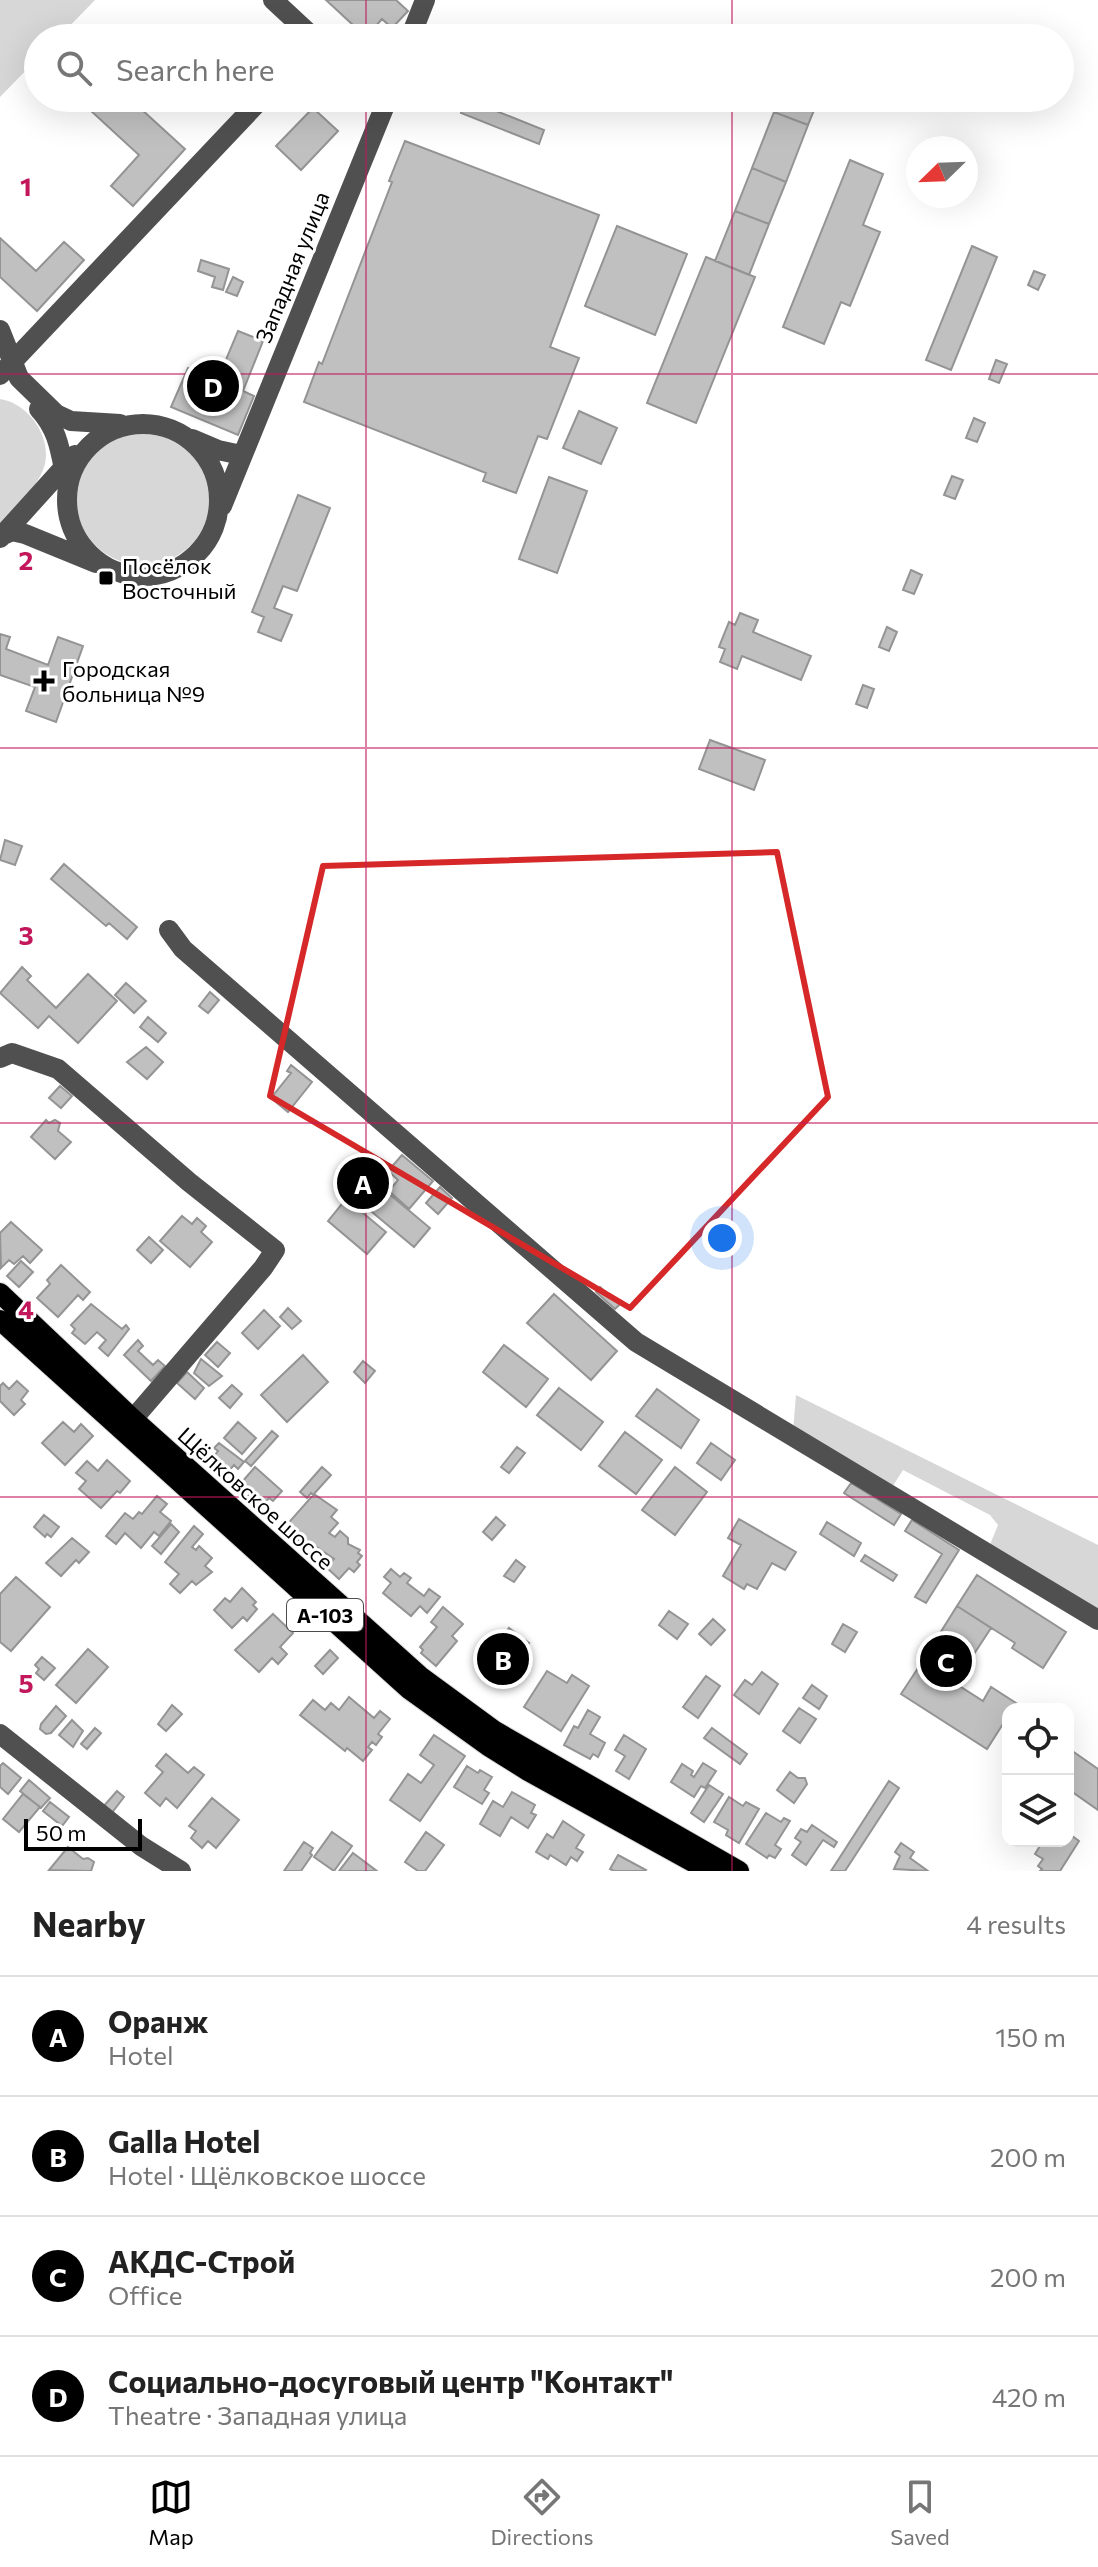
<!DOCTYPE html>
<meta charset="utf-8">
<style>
body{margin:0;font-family:Commissioner,sans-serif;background:#f2f2f2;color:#222}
.controls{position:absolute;right:24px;bottom:24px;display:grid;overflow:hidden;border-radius:16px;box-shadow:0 8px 32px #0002}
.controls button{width:72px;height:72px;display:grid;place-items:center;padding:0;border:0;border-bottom:2px solid #e0e0e0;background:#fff;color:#222;font:40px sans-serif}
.compass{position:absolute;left:906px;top:136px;width:72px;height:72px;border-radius:50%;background:#fff;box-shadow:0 8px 32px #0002;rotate:247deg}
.scale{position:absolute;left:24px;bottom:20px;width:118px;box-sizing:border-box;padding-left:8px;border:4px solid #000;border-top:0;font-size:22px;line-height:28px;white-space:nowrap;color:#000;-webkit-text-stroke:6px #fff;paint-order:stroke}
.you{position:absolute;left:722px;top:1238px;width:28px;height:28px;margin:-20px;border:6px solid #fff;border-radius:50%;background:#1a73e8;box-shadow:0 0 0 12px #1a73e833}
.badge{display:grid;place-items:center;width:52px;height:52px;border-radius:50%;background:#000;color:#fff;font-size:26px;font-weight:700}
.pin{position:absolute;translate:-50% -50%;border:4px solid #fff;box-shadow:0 2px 8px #0006}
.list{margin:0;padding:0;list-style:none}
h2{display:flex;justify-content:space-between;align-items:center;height:104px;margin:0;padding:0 32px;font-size:34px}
h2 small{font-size:26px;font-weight:400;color:#767676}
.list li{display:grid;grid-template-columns:52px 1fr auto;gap:24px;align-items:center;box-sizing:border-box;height:120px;padding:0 32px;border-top:2px solid #e0e0e0}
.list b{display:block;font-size:30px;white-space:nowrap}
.list p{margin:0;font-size:26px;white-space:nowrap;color:#767676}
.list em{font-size:26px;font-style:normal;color:#767676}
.icon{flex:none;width:44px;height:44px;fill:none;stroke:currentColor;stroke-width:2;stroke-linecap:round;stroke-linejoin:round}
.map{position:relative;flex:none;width:1098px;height:1871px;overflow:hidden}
.search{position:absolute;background:#fff;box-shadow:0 8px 32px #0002;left:24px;right:24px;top:24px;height:88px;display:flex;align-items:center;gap:20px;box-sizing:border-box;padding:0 28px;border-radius:44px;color:#767676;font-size:30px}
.sheet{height:584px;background:#fff}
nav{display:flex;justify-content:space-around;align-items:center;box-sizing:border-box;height:112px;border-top:2px solid #e0e0e0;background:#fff;font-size:22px;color:#767676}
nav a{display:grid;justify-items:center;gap:4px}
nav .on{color:#000}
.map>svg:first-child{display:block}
.green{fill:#d7d7d7}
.building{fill:#c0c0c0;stroke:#949494;stroke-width:2}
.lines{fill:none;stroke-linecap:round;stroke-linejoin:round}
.major-casing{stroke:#dbdbdb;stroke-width:22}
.minor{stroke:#505050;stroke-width:20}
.major{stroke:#000;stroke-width:20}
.marked{fill:none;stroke:#d62828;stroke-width:6;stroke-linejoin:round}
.grid{fill:none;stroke:#c2185b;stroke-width:2;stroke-opacity:0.55}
.poi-dot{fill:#000;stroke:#fff;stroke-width:3}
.labels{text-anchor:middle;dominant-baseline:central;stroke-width:6;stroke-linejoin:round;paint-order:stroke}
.shield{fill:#fff;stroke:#4c4c4c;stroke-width:2}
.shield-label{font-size:20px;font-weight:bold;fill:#000}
.street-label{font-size:22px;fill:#000;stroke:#fff}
.poi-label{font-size:22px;fill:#000;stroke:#fff;text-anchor:start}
.grid-label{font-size:26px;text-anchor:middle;font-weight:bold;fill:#c2185b;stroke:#fff;stroke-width:6;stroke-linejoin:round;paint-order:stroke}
</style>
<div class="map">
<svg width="1098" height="1871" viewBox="0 0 1098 1871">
<rect width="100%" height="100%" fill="#fff"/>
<path class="green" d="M0 0H95L58 38H38V58L0 97Z
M0 399C29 403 55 440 43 470 35 490 15 507 0 524Z
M76 498a67 67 0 1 1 134 0a67 67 0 1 1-134 0Z
M796 1395 1098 1545V1610L989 1547 998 1525 990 1515 903 1470 891 1489 793 1431Z"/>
<path class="building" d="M326 0H396L408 11 392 28 382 19 366 37Z
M77 98H129L185 149 133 206 111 186 139 155Z
M780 98H819L808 125 774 112Z
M466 99 544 130 539 144 461 113Z
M313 108 338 131 301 170 276 146Z
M774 112 808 125 786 182 752 168Z
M405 141 599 215 550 347 579 358 547 439 538 436 516 493 483 481 486 473 304 402 319 362 322 364 392 182 389 181Z
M850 160 883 174 863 225 880 232 850 306 841 302 824 344 783 327Z
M752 168 786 182 769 224 735 211Z
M735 211 769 224 749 275 715 261Z
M617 226 687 254 655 335 585 306Z
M0 238 36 271 64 242 84 260 37 311 0 277Z
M972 246 997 257 951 370 926 360Z
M706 257 755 277 696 423 647 403Z
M201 260 229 269 223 290 212 287 215 277 198 271Z
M1034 271 1045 275 1038 290 1028 285Z
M233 277 243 282 237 296 226 292Z
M238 331 263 341 243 391 254 396 238 435 171 407 188 368 217 381Z
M996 360 1007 364 999 383 989 379Z
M579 411 617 428 601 464 563 448Z
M974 418 985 423 977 442 966 438Z
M952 476 963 480 955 499 944 495Z
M549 477 587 491 557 573 519 559Z
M298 495 330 508 297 591 283 586 274 608 292 615 281 641 258 632 264 617 252 612Z
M911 570 922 575 914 594 903 590Z
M740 613 758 620 753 632 811 656 801 680 742 656 737 669 720 662 725 649 719 647 729 622 735 625Z
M887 627 897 632 889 651 879 647Z
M0 634 10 637 6 649 48 665 58 637 83 646 56 722 26 711 35 687 0 675Z
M863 685 874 689 867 708 856 704Z
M710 740 765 760 754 790 699 769Z
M5 840 22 846 15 865 0 860Z
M64 864 137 927 127 939 109 923 106 926 51 879Z
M22 967 31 976 27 980 56 1008 88 974 117 1001 78 1043 49 1016 38 1028 0 993Z
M126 983 146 1001 134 1013 115 995Z
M210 992 219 1000 208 1013 199 1006Z
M148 1017 166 1033 158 1042 140 1027Z
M146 1047 163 1062 147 1079 127 1062Z
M291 1065 312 1082 288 1112 271 1098 291 1073 287 1071Z
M60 1086 72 1096 61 1108 49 1098Z
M46 1120 49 1123 55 1120 60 1123 58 1131 71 1142 55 1159 31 1137Z
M402 1155 433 1181 409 1209 389 1191 398 1180 388 1171Z
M364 1173 430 1228 414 1247 348 1192Z
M440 1187 452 1198 438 1214 426 1203Z
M346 1199 386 1232 367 1254 328 1221Z
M182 1216 192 1224 197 1218 206 1226 201 1232 212 1242 190 1267 160 1241Z
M11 1222 42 1250 30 1263 23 1256 14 1264 9 1260 1 1268 0 1233Z
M149 1237 163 1250 151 1263 137 1250Z
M21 1261 33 1272 19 1287 7 1276Z
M61 1265 90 1292 83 1300 78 1295 58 1317 37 1298 50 1284 47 1280Z
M600 1287 620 1304 615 1309 596 1292Z
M554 1294 617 1351 591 1380 527 1323Z
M91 1304 122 1329 126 1325 129 1329 108 1356 99 1348 106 1340 97 1332 85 1344 72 1333 75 1329 71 1325Z
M288 1308 301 1321 292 1329 280 1317Z
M264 1310 280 1326 258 1349 242 1333Z
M138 1340 143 1346 138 1351 153 1365 158 1360 165 1366 151 1381 124 1355Z
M217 1342 230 1353 218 1367 205 1355Z
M504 1345 548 1379 526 1407 483 1372Z
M303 1355 328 1382 287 1422 261 1395Z
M201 1359 222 1376 209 1386 194 1373Z
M363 1361 375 1371 365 1383 354 1372Z
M187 1372 204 1388 195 1399 177 1383Z
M17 1381 28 1391 21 1400 25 1404 14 1415 0 1401V1386L3 1383 9 1389Z
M232 1385 242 1394 230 1408 219 1398Z
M559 1388 603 1422 581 1450 537 1415Z
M657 1389 699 1420 681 1448 636 1416Z
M63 1422 74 1432 81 1424 93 1436 65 1465 42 1443Z
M238 1422 256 1438 242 1454 224 1438Z
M272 1431 278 1436 251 1466 245 1461Z
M625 1432 662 1460 636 1494 599 1466Z
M219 1443 244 1462 238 1469 234 1465 226 1474 210 1461 218 1451 214 1448Z
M711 1443 735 1460 721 1480 697 1463Z
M517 1447 525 1453 509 1473 501 1467Z
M107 1460 130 1481 120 1493 117 1491 101 1508 79 1489 86 1481 76 1473 87 1461 98 1471Z
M255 1467 282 1491 273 1501 269 1498 261 1507 248 1496 252 1491 242 1482Z
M322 1467 331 1475 313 1495 311 1493 307 1498 300 1492Z
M675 1467 707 1492 675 1535 642 1510Z
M851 1483 901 1514 894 1525 844 1493Z
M314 1494 337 1510 331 1517 338 1523 329 1533 335 1537 340 1531 348 1538V1544L360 1550 358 1553 362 1556 357 1562 360 1565 354 1572 349 1568 339 1579 326 1567 334 1559 308 1541 304 1545 284 1528Z
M157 1496 167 1504 160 1512 171 1521 159 1536 154 1532 141 1548 125 1533 116 1544 106 1536 125 1513 133 1519 139 1512 142 1514Z
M44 1515 59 1527 51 1537 47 1534 45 1537 34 1527Z
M496 1517 505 1525 492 1540 483 1532Z
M739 1519 796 1552 785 1570 772 1563 757 1589 747 1584 744 1589 723 1576 741 1545 728 1538Z
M912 1520 959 1550 926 1603 915 1597 942 1554 905 1531Z
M827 1522 861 1543 854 1556 820 1534Z
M171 1524 179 1532 161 1554 152 1546Z
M194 1526 203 1534 192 1547 196 1550 199 1546 212 1558 205 1566 212 1572 196 1585 192 1581 180 1593 170 1584 179 1574 165 1562Z
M72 1538 89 1552 79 1563 76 1560 61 1576 46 1563Z
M865 1555 897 1575 893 1581 861 1561Z
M516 1560 525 1567 514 1582 504 1576Z
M391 1569 400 1577 404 1573 411 1578 407 1583 424 1596 429 1589 440 1597 427 1613 420 1606 411 1616 383 1593 391 1583 384 1577Z
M977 1575 1066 1632 1043 1668 1012 1648 1015 1643 957 1606Z
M16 1577 50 1607 11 1651 0 1642V1594Z
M242 1588 256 1602 253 1605 257 1609 247 1621 243 1617 232 1628 214 1610 225 1598 230 1602Z
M957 1606 991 1628 955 1683 922 1662Z
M443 1607 463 1624 452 1636 457 1641 436 1666 421 1653 423 1650 420 1647 437 1627 431 1622Z
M669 1611 688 1624 677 1639 659 1625Z
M273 1614 293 1633 280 1647 287 1654 278 1664 272 1658 259 1672 235 1650Z
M713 1619 725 1630 711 1645 699 1634Z
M843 1624 857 1632 845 1652 832 1644Z
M509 1628 529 1643 497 1686 477 1671Z
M88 1649 108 1667 76 1703 56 1685Z
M330 1650 338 1658 323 1674 315 1666Z
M42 1657 55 1668 44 1680 36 1673 39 1669 35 1665Z
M922 1662 983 1701 991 1687 1016 1703 1012 1709H1008V1716L987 1749 901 1694Z
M547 1671 567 1683 572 1675 589 1686 561 1731 524 1707Z
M762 1672 778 1684 759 1714 734 1695 745 1680 752 1685Z
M706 1676 720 1686 698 1718 683 1707Z
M812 1685 827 1696 819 1709 803 1698Z
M349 1697 374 1718 380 1711 390 1719 378 1734 382 1737 376 1745 372 1742 368 1747 372 1750 363 1761 347 1748 345 1751 300 1715 313 1700 325 1710 331 1703 339 1710Z
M172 1705 182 1714 166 1731 158 1724Z
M56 1706 66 1716 51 1733 46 1734 40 1729 41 1724Z
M799 1708 816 1719 800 1743 783 1731Z
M588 1710 600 1717 590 1734 605 1743 598 1757 593 1754 590 1759 564 1745 574 1726 578 1728Z
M72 1720 83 1731 73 1747 59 1735Z
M95 1728 101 1733 87 1749 81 1744Z
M712 1728 747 1754 740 1764 704 1738Z
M434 1735 465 1756 420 1821 390 1800 408 1774 421 1783 434 1765 420 1755Z
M624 1735 646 1749 629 1779 616 1771 625 1756 615 1750Z
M1068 1748 1098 1769V1810L1068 1789Z
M166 1754 188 1773 194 1767 204 1775 177 1808 166 1798 160 1806 145 1793 163 1772 156 1766Z
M3 1763 21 1778 8 1794 0 1787V1766Z
M703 1763 716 1771 705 1788 701 1786 694 1797 671 1782 682 1764 693 1771 691 1775 694 1777Z
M467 1766 478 1773 480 1770 492 1777 484 1790 489 1793 482 1804 454 1787Z
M790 1772 798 1778H805L807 1784 794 1803 777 1790Z
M29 1780 50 1798 41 1808 20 1791Z
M889 1781 899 1788 845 1871H831Z
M709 1785 723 1794 704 1822 691 1813Z
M117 1791 124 1797 111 1814 103 1807Z
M512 1792 535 1805 531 1813 536 1815 528 1828 511 1817 500 1836 480 1824 493 1801 503 1807Z
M23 1794 40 1807 19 1832 3 1819Z
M729 1797 743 1806 746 1802 759 1809 739 1843 726 1835 728 1830 714 1822Z
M212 1798 239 1820 216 1848 208 1841 202 1848 191 1838 196 1831 189 1826Z
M50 1802 69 1817 62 1826 43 1811Z
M766 1813 781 1822 784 1818 790 1821 775 1845 781 1849 775 1858 769 1855 767 1858 746 1844Z
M563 1821 584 1835 576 1848 583 1852 577 1861 571 1857 566 1865 550 1855 548 1859 536 1852 547 1834 553 1838Z
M812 1825 837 1842 834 1847 823 1840 806 1865 792 1855 801 1842 795 1838 801 1829 807 1832Z
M332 1832 352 1846 334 1871 314 1857Z
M426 1832 444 1845 425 1871H418L405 1862Z
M1068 1833 1079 1841 1060 1871H1040L1042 1869 1038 1866 1043 1859 1035 1854 1043 1841H1068Z
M304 1842 313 1848 310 1853 312 1855 301 1871H284Z
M901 1843 914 1852 910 1858 928 1871 894 1869 900 1856 895 1852Z
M68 1847 83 1859 88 1858 94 1862 91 1871 49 1870Z
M353 1853 377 1871H339Z
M618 1855 646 1870 645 1871H614L610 1869Z"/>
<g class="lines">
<defs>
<path id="major" d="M0 1293 133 1419 420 1676 495 1731 739 1871
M0 1320 410 1690 488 1746 528 1771 709 1871"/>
</defs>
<use href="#major" class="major-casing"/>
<path class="minor" d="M273 0 314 38
M410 38 425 0
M0 330 19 378 56 414 71 421 120 424
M0 375 262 98
M39 409C57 428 60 449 65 474
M67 500a76 76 0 1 1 152 0a76 76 0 1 1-152 0Z
M192 439 218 450 241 455
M222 506 388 98
M3 535 12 531 25 534 96 563
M0 538 75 455
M169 930 183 949 636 1342 1098 1620
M0 1058 12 1053 58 1069 189 1182 275 1250 263 1268 133 1419
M0 1734 141 1846 181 1871"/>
<use href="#major" class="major"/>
</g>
<path class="marked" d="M777 852 828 1097 630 1308 270 1096 323 866Z"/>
<path class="grid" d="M366 0V38M732 0V38M366 98V1871M732 98V1871M0 374H1098M0 748H1098M0 1123H1098M0 1497H1098"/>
<g class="poi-dot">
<rect x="98" y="570" width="16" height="16" rx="4"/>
<path d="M40 669h8v8h8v8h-8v8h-8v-8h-8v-8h8z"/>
</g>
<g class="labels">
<rect class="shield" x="287" y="1599" width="76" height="32" rx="6"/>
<g class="shield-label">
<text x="325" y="1615">А-103</text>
</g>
<g class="street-label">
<text transform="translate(292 267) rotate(-68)">Западная улица</text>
<text transform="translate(256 1498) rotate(42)">Щёлковское шоссе</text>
</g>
<g class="poi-label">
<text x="122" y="565">Посёлок<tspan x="122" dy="25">Восточный</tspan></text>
<text x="62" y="668">Городская<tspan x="62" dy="25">больница №9</tspan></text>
</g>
</g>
<g class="grid-label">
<text x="26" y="196">1</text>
<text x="26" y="570">2</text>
<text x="26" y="945">3</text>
<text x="26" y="1319">4</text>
<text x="26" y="1693">5</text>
</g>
</svg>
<div class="controls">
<button><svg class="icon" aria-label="locate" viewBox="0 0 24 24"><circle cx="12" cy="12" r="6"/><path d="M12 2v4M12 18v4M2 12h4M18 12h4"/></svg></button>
<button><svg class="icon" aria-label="layers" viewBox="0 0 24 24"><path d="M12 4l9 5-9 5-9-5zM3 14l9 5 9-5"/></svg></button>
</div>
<svg class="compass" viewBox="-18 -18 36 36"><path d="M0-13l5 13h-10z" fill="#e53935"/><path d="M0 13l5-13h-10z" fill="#767676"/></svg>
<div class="scale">50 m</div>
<div class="you"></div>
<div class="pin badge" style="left:363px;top:1183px">A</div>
<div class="pin badge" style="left:503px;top:1659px">B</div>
<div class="pin badge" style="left:946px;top:1661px">C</div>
<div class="pin badge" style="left:213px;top:386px">D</div>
<div class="search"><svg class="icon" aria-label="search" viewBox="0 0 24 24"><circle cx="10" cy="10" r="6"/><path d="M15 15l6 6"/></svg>Search here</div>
</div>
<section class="sheet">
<h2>Nearby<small>4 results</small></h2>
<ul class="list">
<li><span class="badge">A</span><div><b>Оранж</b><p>Hotel</p></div><em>150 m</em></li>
<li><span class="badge">B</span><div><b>Galla Hotel</b><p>Hotel · Щёлковское шоссе</p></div><em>200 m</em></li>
<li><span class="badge">C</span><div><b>АКДС-Строй</b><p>Office</p></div><em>200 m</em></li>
<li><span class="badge">D</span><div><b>Социально-досуговый центр &quot;Контакт&quot;</b><p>Theatre · Западная улица</p></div><em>420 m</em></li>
</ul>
</section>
<nav>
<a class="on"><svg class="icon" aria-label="map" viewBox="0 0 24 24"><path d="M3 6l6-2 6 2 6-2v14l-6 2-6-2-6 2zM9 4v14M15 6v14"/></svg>Map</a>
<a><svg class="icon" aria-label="directions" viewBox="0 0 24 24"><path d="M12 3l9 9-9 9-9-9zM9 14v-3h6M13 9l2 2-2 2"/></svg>Directions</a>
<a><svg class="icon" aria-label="saved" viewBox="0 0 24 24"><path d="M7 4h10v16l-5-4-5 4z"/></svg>Saved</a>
</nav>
